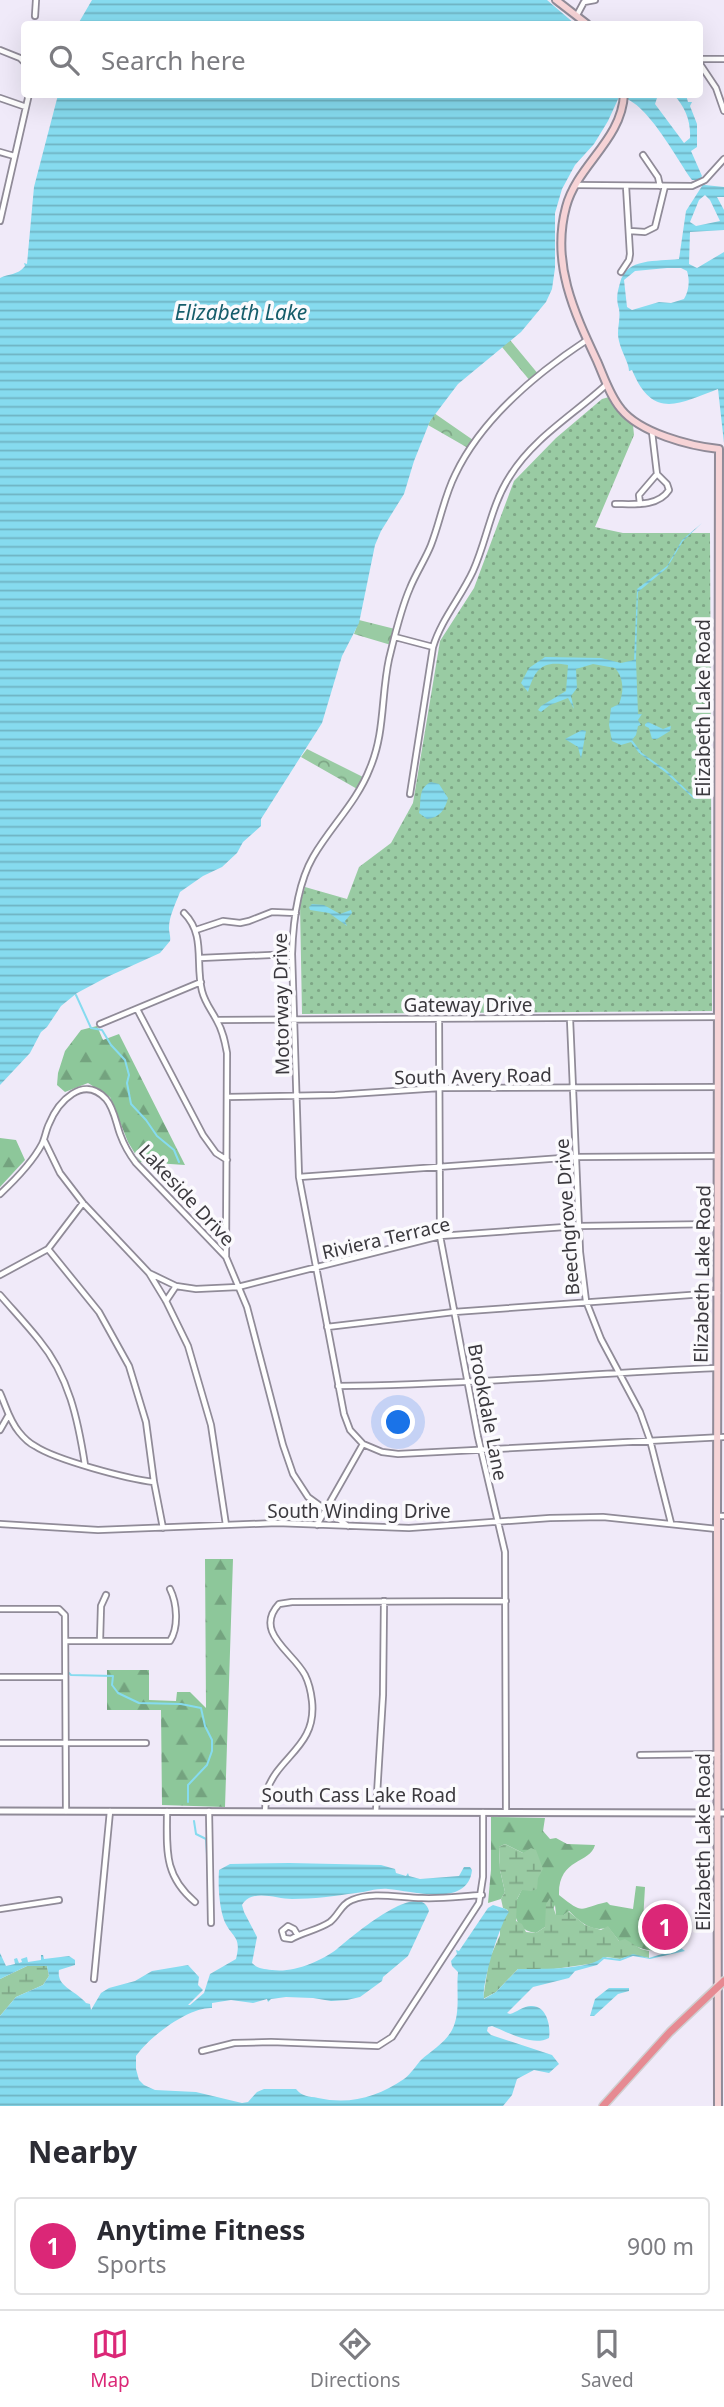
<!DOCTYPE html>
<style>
body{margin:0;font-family:"Noto Sans",sans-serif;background:#f7f7f7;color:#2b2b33}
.you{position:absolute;left:399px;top:1423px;width:24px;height:24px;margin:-18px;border:5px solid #fff;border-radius:50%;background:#1a73e8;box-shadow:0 0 0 10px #1a73e833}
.badge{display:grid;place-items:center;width:46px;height:46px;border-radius:50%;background:#db2777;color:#fff;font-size:23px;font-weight:700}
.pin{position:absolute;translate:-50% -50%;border:4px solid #fff;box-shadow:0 2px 7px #0006}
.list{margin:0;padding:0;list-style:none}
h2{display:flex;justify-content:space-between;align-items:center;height:91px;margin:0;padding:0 28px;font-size:30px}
h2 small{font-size:23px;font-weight:400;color:#7c7c81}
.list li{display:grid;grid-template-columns:46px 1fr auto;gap:21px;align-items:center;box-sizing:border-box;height:98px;margin:0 14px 14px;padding:0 14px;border:2px solid #e1e1e2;border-radius:7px}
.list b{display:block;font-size:26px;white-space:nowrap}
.list p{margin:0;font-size:23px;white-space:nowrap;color:#7c7c81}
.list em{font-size:23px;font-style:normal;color:#7c7c81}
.icon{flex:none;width:38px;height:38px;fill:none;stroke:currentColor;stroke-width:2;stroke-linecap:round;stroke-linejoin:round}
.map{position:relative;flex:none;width:724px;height:2106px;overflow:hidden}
.search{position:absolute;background:#fff;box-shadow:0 7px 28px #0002;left:21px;right:21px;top:21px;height:77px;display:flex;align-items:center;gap:18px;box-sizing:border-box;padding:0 24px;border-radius:7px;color:#7c7c81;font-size:26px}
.sheet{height:203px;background:#fff}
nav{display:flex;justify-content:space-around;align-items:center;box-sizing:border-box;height:98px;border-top:2px solid #e1e1e2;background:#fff;font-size:19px;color:#7c7c81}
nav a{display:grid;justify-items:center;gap:4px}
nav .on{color:#db2777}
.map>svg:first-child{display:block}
.grass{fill:url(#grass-dots)}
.forest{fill:url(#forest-firs)}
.wetland{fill:url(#wetland-marsh)}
.park{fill:url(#park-crowns)}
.water{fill:url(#water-rules);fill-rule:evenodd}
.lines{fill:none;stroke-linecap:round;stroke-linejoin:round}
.stream{stroke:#86dbef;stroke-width:2}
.minor-casing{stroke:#908b98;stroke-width:8}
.tertiary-casing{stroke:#908b98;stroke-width:9}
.secondary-casing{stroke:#908b98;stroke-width:10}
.trunk-casing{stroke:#d0cfd1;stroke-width:10}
.minor{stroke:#fff;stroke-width:4.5}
.tertiary{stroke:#fff;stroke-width:5}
.secondary{stroke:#f6d3d6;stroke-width:6}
.trunk{stroke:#e68a92;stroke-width:7}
.labels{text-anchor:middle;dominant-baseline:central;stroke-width:7;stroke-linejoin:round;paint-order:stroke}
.street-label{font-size:19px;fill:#3b393e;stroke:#fbfafd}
.water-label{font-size:21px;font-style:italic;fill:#165d6b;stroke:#fbfafd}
</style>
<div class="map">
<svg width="724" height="2106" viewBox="0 0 724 2106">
<defs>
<pattern id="grass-dots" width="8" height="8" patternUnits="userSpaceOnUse" patternTransform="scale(1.75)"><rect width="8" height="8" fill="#99cba3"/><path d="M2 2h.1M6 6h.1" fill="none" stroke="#7ea686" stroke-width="1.8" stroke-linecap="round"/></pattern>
<pattern id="forest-firs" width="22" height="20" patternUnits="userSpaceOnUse" patternTransform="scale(1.75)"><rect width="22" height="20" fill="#8dc79a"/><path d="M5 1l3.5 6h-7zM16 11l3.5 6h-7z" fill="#74a37f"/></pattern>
<pattern id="wetland-marsh" width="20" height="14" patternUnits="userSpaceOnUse" patternTransform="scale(1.75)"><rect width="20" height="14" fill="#99cba3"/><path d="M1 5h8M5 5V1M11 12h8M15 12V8" fill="none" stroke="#7ea686"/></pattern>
<pattern id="park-crowns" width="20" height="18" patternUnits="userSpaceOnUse" patternTransform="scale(1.75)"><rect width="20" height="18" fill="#99cba3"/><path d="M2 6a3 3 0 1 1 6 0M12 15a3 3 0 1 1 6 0" fill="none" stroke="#7ea686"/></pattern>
<pattern id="water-rules" width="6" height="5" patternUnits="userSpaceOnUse" patternTransform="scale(1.75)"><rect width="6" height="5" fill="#86dbef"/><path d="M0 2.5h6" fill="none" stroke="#6fb3c3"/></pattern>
</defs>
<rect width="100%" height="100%" fill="#f0eaf9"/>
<path class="grass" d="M609 397 633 425 634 435 595 527 623 533H710L712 1011 302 1014 300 904 305 887 347 899 359 867 391 843 413 803 440 641 474 588 514 481 556 438 602 399Z"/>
<path class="forest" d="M97 1026 103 1040 119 1034 185 1165 140 1162 128 1142 110 1097 88 1083 65 1092 57 1085 58 1073 65 1051 81 1030Z
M0 1138 16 1140 25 1160 0 1187Z
M205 1559H233L225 1807 162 1805 161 1710H107V1670H149V1700L176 1701 177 1692H190L206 1708Z
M491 1817 545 1818 543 1831 550 1839 556 1838 567 1844 595 1845C590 1864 558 1858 559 1895 585 1916 579 1908 607 1902L610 1905 633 1909 636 1886 645 1887 642 1939 654 1944 655 1950C643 1952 632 1943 619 1941L608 1927C593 1934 579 1921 569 1911L564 1915H556L555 1905 545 1927 536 1933C519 1931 512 1918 516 1902 518 1896 522 1892 522 1886 524 1875 523 1864 523 1853L505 1844 499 1847 500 1870 505 1892 501 1899 488 1903 491 1870Z"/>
<path class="wetland" d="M505 1844 523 1853 531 1848 536 1850 543 1869 538 1878 537 1889 531 1891 522 1890 517 1899 516 1921 522 1924 526 1932 536 1933 545 1927 546 1904 550 1898 556 1915H564L568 1911 585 1925 601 1930 608 1926 619 1941 625 1939 641 1949 649 1951V1958L633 1955 620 1959 607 1957 596 1963 554 1969H518L496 1992 483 1999 489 1960 500 1935V1926L508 1910 503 1908 501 1899 505 1892 500 1870 499 1847Z
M27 1966H47L49 1976 43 1985 16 1997 0 2016V1979Z"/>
<path class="park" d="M510 340 539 375 531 382 502 347Z
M434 413 473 440 468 448 428 425Z
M359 620 395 629 391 645 354 634Z
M307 749 365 778 359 790 301 757Z"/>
<path class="water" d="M92 0H547L575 24H78Z
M58 95H658L655 104 684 143 690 138C691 121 685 107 674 95H686L688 102H692L690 106 697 124V147L691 151 702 176 700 179 705 185 724 187V197H717L724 210V230L690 232 689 264 697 268 724 252V443L718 389C680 403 653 421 632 370L629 371C629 363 621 351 619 341 616 330 621 320 619 309 616 299 617 293 620 283 626 257 657 262 679 259L686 211 702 186 698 180H692C676 158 645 98 619 97L608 121 594 144 575 165 562 189 555 213V268L552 289 546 302 521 332 458 384 430 421 414 461 404 494 381 531 375 545 359 623 342 656 322 723 261 819V826L243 842 237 853 222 867 203 876 180 892C176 903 169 916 169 928 169 933 171 937 170 941L160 953 107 977 77 993 61 1006 47 1027 41 1032 30 1053 0 1085V278C9 273 17 276 25 266L24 263 27 264 34 187ZM705 195 710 200 720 221 696 226 690 222 699 200ZM667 268H681L687 271C690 281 689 290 684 299L671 303 659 302 632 310 627 307 624 280 635 271Z
M702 523 683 541 667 568 638 592 636 660 638 714H642L638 720 641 725 638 726 636 735 632 740 642 753 666 770 694 797H710L694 799 665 772 639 753 631 742 621 745 612 741 609 725 611 708 619 704C624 692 624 678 615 668L593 664 576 669 577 688 571 696 574 709 568 698 550 705 541 712 538 710 541 706 566 691 568 665C542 660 535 669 528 692L521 683 529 668 545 657 601 658 621 663 634 660 637 589 667 566 682 540Z
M648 722 663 729 671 726 670 731 657 739H652L649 728 645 726V724Z
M582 730 586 731 581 759 578 747 565 739Z
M431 782 439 784 448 798C445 810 439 818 427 819L419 813C422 801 417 789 431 782Z
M312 904 324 905 340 914 351 910 352 913 345 921 347 926 329 913 310 910 309 907Z
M289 1863 381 1865 395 1869 396 1873 406 1876 408 1873 409 1876 420 1879 459 1876 464 1867H470L472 1870C468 1908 413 1891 388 1889 377 1888 367 1892 356 1893 335 1896 313 1899 292 1899 276 1899 252 1888 242 1905L244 1912 257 1937 252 1963C258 1969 263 1969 272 1970 293 1973 320 1962 337 1949 348 1940 420 1877 429 1911L408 1956 383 1977 382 1981 360 1997 347 2000 331 2001 313 1998 286 1997 271 1999 268 2002 267 1999 253 2003 231 2000 212 2003V2008C189 2007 150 2036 136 2056V2069L139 2080 144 2085 155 2090 196 2092 242 2103 248 2102 257 2092 264 2089H296C302 2097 309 2096 318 2098 350 2105 378 2097 404 2079 411 2074 417 2064 421 2060 431 2051 445 2043 452 2030 461 2013 456 1991 458 1972L452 1966 451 1961 457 1954 456 1950 459 1951 488 1908 493 1905 506 1909 509 1912C500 1923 481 1985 484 1999L496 1992 518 1969C537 1969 591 1970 603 1957L620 1959 633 1954 649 1958 681 1948 685 1951 650 1959 633 1956 620 1961 604 1959 597 1965 575 1971 569 1978 533 1987 507 2013 510 2014C517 2012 525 2005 532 2006 547 2006 551 2027 549 2038 532 2047 508 2032 492 2026L488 2027 487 2031 491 2035 552 2055 559 2064 549 2073 534 2070 517 2079 512 2095 503 2106H0V2016L16 1997 43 1985 49 1976 47 1966H27L0 1979V1953L6 1966 15 1964 14 1959 17 1958 19 1963 22 1962 21 1959 27 1957 28 1962 41 1960V1955H43L44 1959 69 1956 75 1960V1965L59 1970C56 1987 77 1991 86 2003L90 2004 91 2010 101 1993 109 1988 135 1981 152 1971 188 1965 199 1977 198 1985 203 1990 188 2005H190L204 1993 210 1974 236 1959C242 1935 232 1939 224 1920 219 1905 218 1886 219 1870L230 1864Z
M609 1988H629V1991L618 1994 594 2016H590L595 1999Z"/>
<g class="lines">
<path class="stream" d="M76 995 91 1028 102 1030 111 1045 125 1060 129 1075 127 1083 131 1104 146 1120 157 1136 174 1150 179 1162
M69 1673 71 1675 113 1676 112 1685 118 1693 139 1703 181 1704 201 1708 205 1726 212 1740V1751L207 1765 188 1785V1802
M194 1821 196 1834 206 1839 208 1869"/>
<defs>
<path id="minor" d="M577 15 584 2 595 0
M35 16 36 0
M0 50 20 58 24 62
M700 59H724
M700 64 716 88 724 111
M0 98 26 107
M0 152 14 156
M643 155 658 177 660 186
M575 185 692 186 705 180 724 159
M0 221 29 94
M630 231 645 232 655 227 665 186
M621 272 629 260 630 254 626 186
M615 504C634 504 658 507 669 490L667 484 657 474 652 432
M640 504 639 495 657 474
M395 637 433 647
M410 794 433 647C441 620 461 597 473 571 487 540 491 505 510 476 533 438 576 413 607 384
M184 913C206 935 195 963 202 991 205 1003 212 1011 217 1021 223 1031 225 1042 227 1053L226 1256
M196 930 223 921 240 923 249 921 272 912 296 913
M200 958 292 954
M137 1009 203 1135 216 1153 227 1160
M439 1019 440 1236 478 1437 505 1552 506 1811
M570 1019 580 1252 586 1301 601 1339 640 1412 650 1440 671 1523
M217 1020 718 1017
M100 1024 201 982
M227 1097 335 1095 439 1088 718 1087
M44 1140 60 1173 83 1203 149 1273 166 1301 188 1346 211 1425 226 1525
M299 1177 576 1157 718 1156
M0 1194C15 1180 32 1163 42 1144 45 1138 46 1130 49 1124 58 1102 83 1074 106 1099 114 1108 116 1123 120 1134 124 1145 129 1154 136 1163L226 1257 247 1307 283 1445 293 1474 308 1497 348 1526
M48 1249 99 1312 129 1366 146 1422 154 1482 163 1528
M149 1273 176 1286 196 1289 238 1287 440 1236 579 1226 718 1224
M0 1275 48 1249 83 1203
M0 1295C13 1310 27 1325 39 1340 69 1376 78 1420 85 1465
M166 1301 176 1286
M327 1327 454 1312 718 1293
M338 1386C465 1385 591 1373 717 1368
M0 1393C6 1406 9 1420 19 1432 23 1437 29 1443 35 1446 56 1460 128 1479 154 1482
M0 1430 8 1416
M363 1444 382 1452 398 1454 724 1437
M717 1516H724
M0 1524 98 1530 277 1523 409 1528 550 1518 603 1517 717 1529
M317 1525 363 1444 350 1430 344 1414 299 1177 292 954C293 923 297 885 313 857 331 826 357 802 370 768 385 733 381 696 389 659 395 635 400 611 410 588 416 573 425 560 431 545 440 522 444 497 455 475 481 420 537 373 587 340
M0 1609H59L65 1615 66 1811
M66 1641H170C179 1627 177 1603 170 1589
M100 1641 101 1606 106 1595
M0 1677H65
M0 1743H146
M640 1755 718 1754
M167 1811C167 1849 163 1875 195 1902
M209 1811 211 1923
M265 1811C266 1804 265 1796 267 1790 279 1756 317 1746 312 1701 311 1692 309 1683 305 1675 293 1652 253 1632 279 1604L292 1602 506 1601
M376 1811 383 1695 384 1601
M0 1909 59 1900
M297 1934 294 1929 288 1926 282 1931 284 1938 291 1939C303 1932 318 1930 330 1922 339 1915 341 1904 352 1900 373 1891 400 1898 422 1898 442 1899 462 1896 482 1895
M94 1979 110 1811
M202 2051 234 2043 271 2042 378 2046 392 2037 479 1903 483 1877V1812"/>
<path id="tertiary" d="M0 1811 724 1813"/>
<path id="secondary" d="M556 0 587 24
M624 94C622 140 577 165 566 207 551 263 574 312 597 361 604 377 610 396 621 409 640 433 690 446 719 449L717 1516 718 2106"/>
<path id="trunk" d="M603 2106 670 2032 724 1981"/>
</defs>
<use href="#minor" class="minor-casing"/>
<use href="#tertiary" class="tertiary-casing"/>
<use href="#secondary" class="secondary-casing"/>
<use href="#trunk" class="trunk-casing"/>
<use href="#minor" class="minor"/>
<use href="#tertiary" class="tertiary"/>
<use href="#secondary" class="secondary"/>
<use href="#trunk" class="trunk"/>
</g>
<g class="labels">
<g class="street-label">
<text transform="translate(703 708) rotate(-90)">Elizabeth Lake Road</text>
<text transform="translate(281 1004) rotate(-91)">Motorway Drive</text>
<text x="468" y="1005">Gateway Drive</text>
<text transform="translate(473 1076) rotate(-1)">South Avery Road</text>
<text transform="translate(187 1195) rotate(47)">Lakeside Drive</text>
<text transform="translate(567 1217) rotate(-94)">Beechgrove Drive</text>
<text transform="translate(386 1238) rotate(-13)">Riviera Terrace</text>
<text transform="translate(702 1274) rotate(-89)">Elizabeth Lake Road</text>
<text transform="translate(488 1412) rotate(79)">Brookdale Lane</text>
<text x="359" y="1511">South Winding Drive</text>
<text x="359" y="1795">South Cass Lake Road</text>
<text transform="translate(703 1842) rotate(-90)">Elizabeth Lake Road</text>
</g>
<g class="water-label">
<text x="241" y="312">Elizabeth Lake</text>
</g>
</g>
</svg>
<div class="you"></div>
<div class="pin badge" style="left:665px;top:1927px">1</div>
<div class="search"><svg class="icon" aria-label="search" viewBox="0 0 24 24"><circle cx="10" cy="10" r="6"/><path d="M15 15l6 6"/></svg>Search here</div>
</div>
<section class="sheet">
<h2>Nearby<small></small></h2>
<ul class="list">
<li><span class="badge">1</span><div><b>Anytime Fitness</b><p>Sports</p></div><em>900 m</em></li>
</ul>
</section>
<nav>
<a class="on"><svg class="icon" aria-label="map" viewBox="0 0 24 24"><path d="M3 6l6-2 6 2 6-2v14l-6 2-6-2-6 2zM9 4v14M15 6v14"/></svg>Map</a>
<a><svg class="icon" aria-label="directions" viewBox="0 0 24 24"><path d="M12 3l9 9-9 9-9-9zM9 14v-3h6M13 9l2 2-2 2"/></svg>Directions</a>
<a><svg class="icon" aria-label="saved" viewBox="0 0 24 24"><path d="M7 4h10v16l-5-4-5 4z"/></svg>Saved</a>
</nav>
